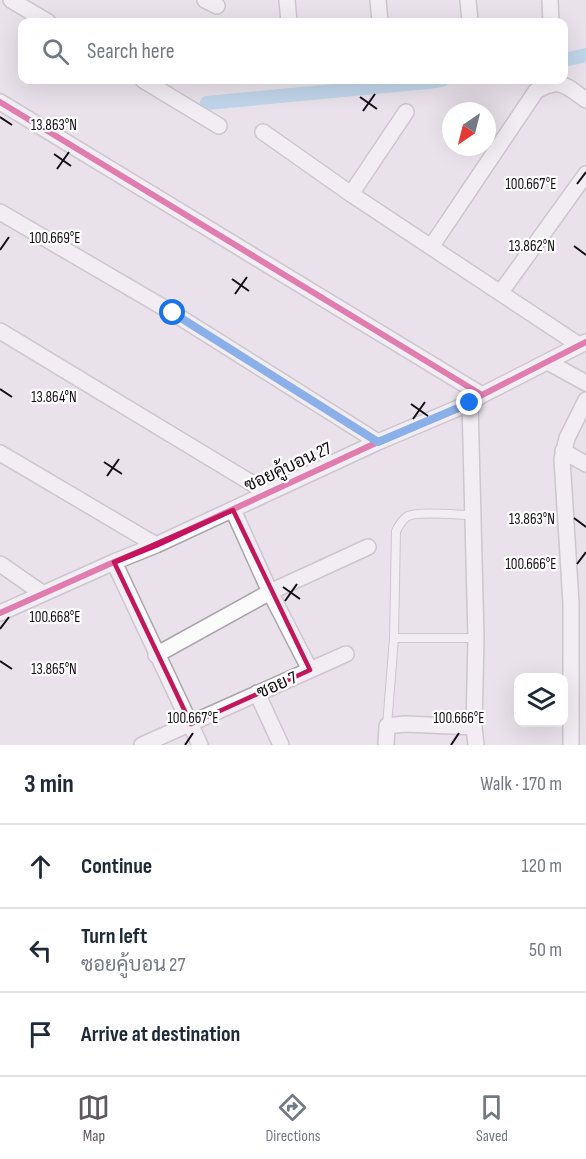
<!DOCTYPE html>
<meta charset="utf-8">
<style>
body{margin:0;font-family:"Sofia Sans Condensed",Sarabun,sans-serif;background:#f2f2f3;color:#1f2937}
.controls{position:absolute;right:18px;bottom:18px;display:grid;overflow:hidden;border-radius:12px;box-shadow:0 6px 24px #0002}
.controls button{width:54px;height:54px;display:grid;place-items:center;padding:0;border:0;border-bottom:2px solid #e0e1e3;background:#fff;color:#1f2937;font:30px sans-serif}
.compass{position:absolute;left:442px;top:102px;width:54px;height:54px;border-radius:50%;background:#fff;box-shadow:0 6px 24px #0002;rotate:215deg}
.stop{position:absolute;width:18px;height:18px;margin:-14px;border:4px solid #1a73e8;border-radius:50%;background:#fff}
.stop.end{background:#1a73e8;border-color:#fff;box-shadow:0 2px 6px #0008}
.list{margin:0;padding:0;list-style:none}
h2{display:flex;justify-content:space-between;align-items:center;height:78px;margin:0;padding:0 24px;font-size:26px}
h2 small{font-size:20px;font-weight:400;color:#747a83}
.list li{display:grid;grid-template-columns:39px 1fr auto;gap:18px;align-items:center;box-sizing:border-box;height:84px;padding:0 24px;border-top:2px solid #e0e1e3}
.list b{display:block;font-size:22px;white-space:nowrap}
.list p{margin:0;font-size:20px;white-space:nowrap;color:#747a83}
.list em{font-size:20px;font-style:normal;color:#747a83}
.icon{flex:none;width:33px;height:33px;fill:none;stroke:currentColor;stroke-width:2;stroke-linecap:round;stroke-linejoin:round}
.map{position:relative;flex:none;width:586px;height:745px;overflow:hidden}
.search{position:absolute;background:#fff;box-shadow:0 6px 24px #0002;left:18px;right:18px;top:18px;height:66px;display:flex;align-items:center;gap:15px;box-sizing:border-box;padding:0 21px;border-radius:12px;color:#747a83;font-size:22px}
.sheet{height:330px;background:#fff}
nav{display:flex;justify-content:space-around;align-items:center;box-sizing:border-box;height:84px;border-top:2px solid #e0e1e3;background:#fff;font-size:16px;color:#747a83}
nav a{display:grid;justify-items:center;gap:3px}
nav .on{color:#5f595f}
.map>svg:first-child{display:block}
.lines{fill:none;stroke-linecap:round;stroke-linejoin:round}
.canal{stroke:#91c6eb;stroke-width:14}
.lane-casing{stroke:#a9a4aa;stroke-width:10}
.street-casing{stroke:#a9a4aa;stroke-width:18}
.lane{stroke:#fcfbfc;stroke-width:8}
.street{stroke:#fcfbfc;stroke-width:15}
.cycleway-casing{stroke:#fff;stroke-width:10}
.cycleway{stroke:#d6006c;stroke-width:6}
.route{stroke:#1a73e8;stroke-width:8}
.marked{fill:none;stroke:#c2185b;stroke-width:4.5;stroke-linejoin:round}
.ticks{fill:none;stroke:#140f14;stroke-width:2}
.labels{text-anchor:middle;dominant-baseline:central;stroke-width:4.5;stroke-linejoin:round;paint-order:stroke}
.street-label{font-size:18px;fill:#140f14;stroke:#fff}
.ticks-label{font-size:15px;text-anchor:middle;fill:#140f14;stroke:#fff;stroke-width:4.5;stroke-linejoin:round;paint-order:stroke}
</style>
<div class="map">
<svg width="586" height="745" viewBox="0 0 586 745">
<rect width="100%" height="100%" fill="#e9e2ea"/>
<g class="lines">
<path class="canal" d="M564 60 586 55
M207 103 428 82 442 80"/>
<defs>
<path id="lane" d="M394 638H476
M387 726 394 638 396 531C399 526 402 519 408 516 419 511 459 515 472 515"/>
<path id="street" d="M11 0 48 22
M205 0 217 6
M287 0 289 22
M378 0 380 22
M468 0 470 22
M550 0 551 22
M143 80 219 126
M0 102 482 395
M263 132 351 194 579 345
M351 194 406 112
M0 212 173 313 378 442
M431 247 536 91C560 77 565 85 586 100
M501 292 586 174
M0 331 268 493
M548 362 586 383
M470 403 476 638 474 727 476 745
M563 451 586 464
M0 453 156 545
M233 510 270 592 310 670
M114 562 200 745
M0 564 42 593
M0 613 114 562 156 545 378 442 470 403 482 395 586 342
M156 655 270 592 368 547
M257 693 281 745
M142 745 346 654
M386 745 387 726 405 724 474 727
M571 745V603L562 459 567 438 586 400"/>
</defs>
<use href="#lane" class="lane-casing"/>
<use href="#street" class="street-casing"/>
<use href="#lane" class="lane"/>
<use href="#street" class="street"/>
<defs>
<path id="cycleway" d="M0 102 482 395
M0 613 114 562 156 545 378 442 470 403 482 395 586 342"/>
</defs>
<use href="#cycleway" class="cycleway-casing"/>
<use href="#cycleway" class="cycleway"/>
</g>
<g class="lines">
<path class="route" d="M173 313 378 442 470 403"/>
</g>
<path d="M0 0H586V745H0ZM233 510 310 670 191 724 114 562Z" fill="#e9e2ea" fill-opacity=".55" fill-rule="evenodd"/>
<path class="marked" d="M233 510 310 670 191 724 114 562Z"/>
<path class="ticks" d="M360 97 377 109M363 111 375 94M0 117 12 125M54 154 71 166M57 169 69 152M577 184 586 172M574 246 586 255M0 250 9 237M232 279 249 291M235 294 247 277M0 389 12 397M411 404 428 416M413 419 425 402M104 462 122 474M107 476 119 459M574 518 586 527M577 564 586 552M283 587 300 599M285 601 297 584M0 629 9 617M0 661 12 669M185 745 193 733M451 745 459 733"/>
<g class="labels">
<g class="street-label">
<text transform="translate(288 467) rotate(-25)">ซอยคู้บอน 27</text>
<text transform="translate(277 685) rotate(-24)">ซอย 7</text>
</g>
</g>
<g class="ticks-label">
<text x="54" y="130">13.863°N</text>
<text x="531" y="189">100.667°E</text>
<text x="55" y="243">100.669°E</text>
<text x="532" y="251">13.862°N</text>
<text x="54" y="402">13.864°N</text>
<text x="532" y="524">13.863°N</text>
<text x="531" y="569">100.666°E</text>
<text x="55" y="622">100.668°E</text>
<text x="54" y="674">13.865°N</text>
<text x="193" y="723">100.667°E</text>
<text x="459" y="723">100.666°E</text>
</g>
</svg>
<div class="controls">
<button><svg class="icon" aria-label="layers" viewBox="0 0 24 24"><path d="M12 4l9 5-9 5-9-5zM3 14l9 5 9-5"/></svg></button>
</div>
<svg class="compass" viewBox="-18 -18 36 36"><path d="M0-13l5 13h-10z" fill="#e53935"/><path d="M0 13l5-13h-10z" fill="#747a83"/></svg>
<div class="stop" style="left:173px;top:313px"></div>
<div class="stop end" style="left:470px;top:403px"></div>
<div class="search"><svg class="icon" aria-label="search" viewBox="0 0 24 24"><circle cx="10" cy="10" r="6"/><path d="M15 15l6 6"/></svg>Search here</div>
</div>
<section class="sheet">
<h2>3 min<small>Walk · 170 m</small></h2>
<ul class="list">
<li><svg class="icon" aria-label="ahead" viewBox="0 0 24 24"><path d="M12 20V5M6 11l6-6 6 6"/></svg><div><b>Continue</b></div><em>120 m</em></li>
<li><svg class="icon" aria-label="left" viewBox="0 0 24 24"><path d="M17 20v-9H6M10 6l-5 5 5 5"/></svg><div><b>Turn left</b><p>ซอยคู้บอน 27</p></div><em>50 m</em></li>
<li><svg class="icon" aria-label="arrive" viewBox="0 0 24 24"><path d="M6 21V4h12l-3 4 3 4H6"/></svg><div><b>Arrive at destination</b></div></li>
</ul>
</section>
<nav>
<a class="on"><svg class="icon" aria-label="map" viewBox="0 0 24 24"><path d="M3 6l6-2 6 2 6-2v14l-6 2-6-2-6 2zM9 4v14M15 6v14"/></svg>Map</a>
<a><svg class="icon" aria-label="directions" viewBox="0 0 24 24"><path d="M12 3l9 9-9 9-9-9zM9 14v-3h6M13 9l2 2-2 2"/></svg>Directions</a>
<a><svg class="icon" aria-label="saved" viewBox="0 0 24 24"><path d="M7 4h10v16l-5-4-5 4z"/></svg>Saved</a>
</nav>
